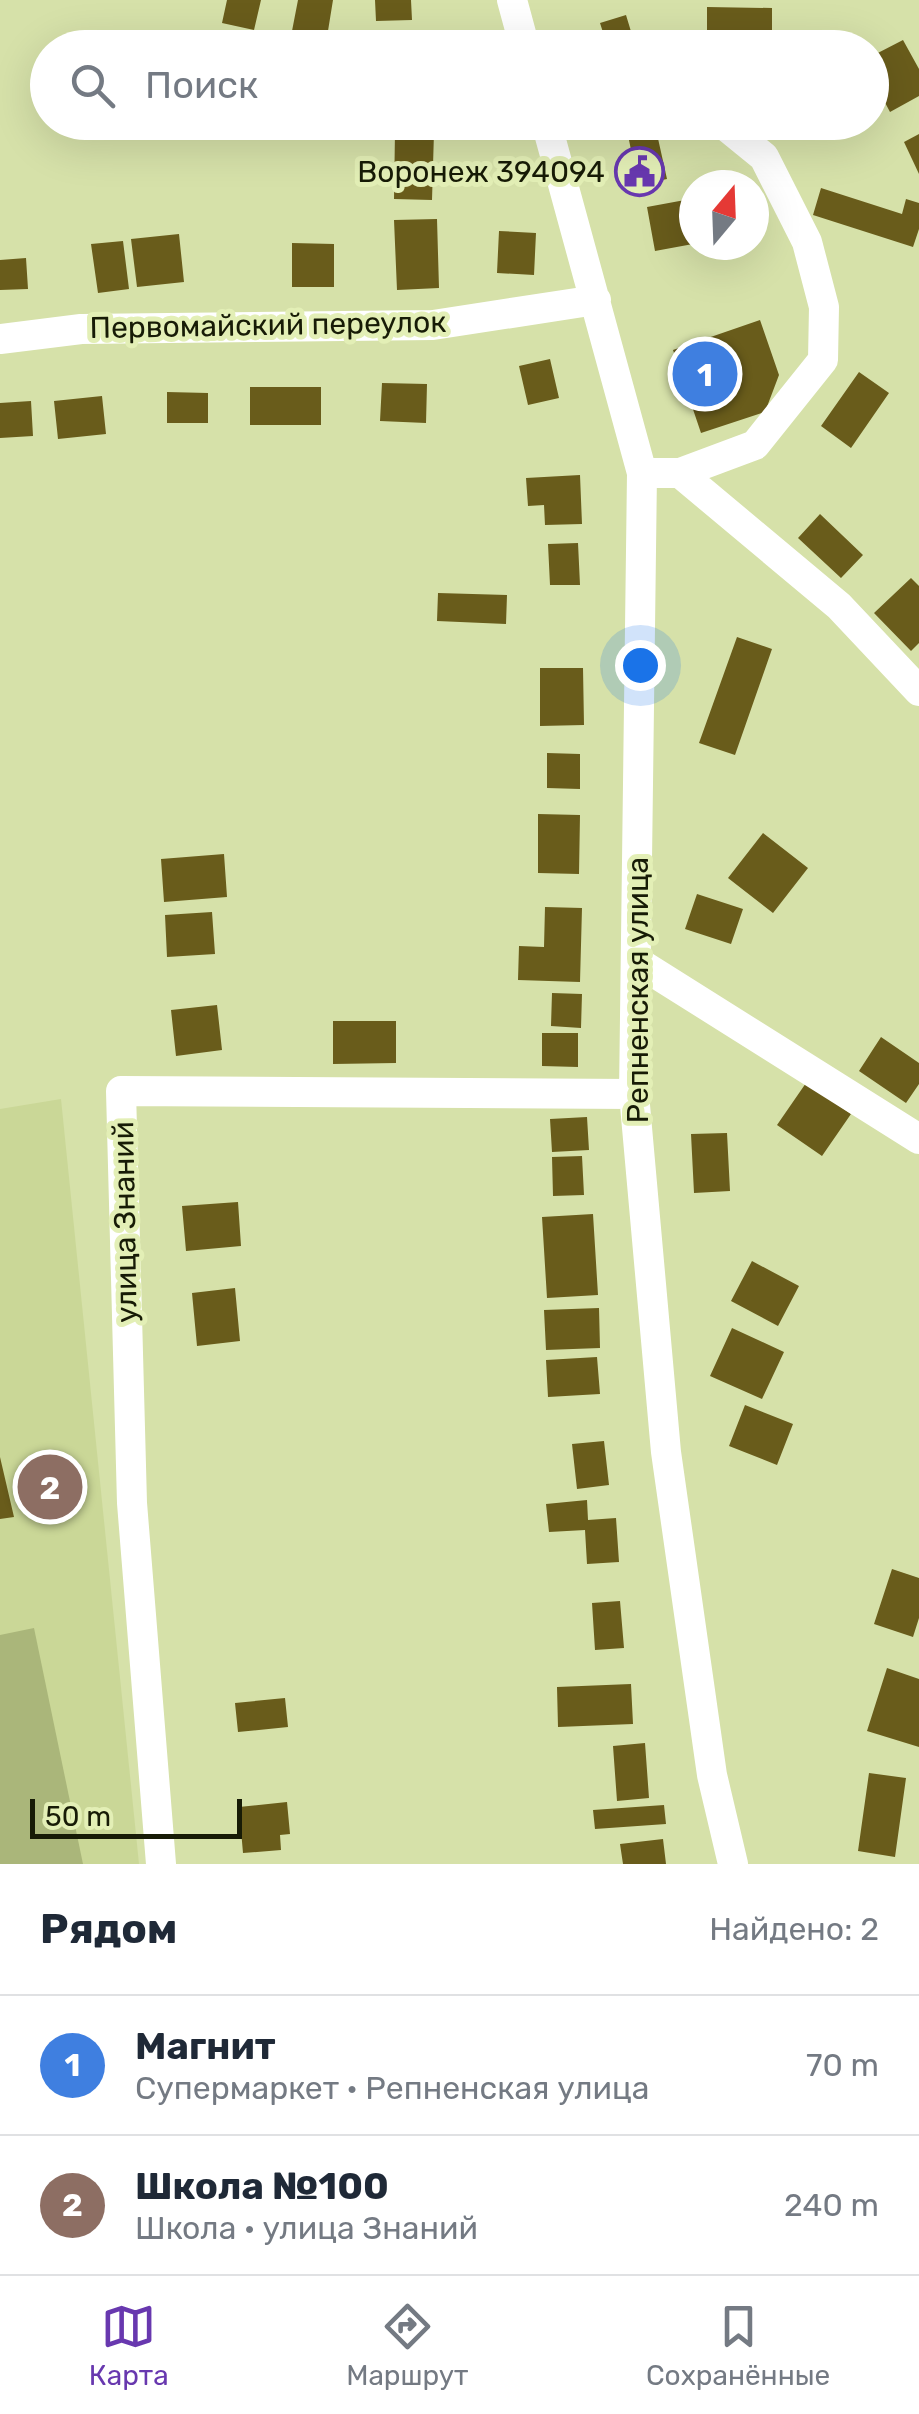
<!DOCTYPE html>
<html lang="ru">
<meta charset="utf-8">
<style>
body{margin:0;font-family:Rubik,sans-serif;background:#f2f2f3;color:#1f2937}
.compass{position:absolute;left:679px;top:170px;width:90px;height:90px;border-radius:50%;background:#fff;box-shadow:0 10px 40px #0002;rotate:19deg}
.scale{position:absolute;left:30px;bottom:25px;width:212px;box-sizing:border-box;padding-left:10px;border:5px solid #171b06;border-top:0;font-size:28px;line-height:35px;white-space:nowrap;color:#171b06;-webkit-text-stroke:8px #e3efb6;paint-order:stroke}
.you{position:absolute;left:640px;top:665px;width:35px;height:35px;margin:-25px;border:8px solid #fff;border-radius:50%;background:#1a73e8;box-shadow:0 0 0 15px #1a73e833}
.badge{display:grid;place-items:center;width:65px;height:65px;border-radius:50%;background:#6838af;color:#fff;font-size:32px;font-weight:700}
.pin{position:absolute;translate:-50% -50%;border:5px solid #fff;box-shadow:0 2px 10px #0006}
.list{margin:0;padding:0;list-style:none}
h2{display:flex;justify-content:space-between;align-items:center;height:130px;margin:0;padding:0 40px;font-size:42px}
h2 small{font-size:32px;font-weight:400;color:#747a83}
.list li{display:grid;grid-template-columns:65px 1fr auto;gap:30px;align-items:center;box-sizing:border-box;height:140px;padding:0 40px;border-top:2px solid #e0e1e3}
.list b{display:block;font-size:38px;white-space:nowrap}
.list p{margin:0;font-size:32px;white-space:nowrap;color:#747a83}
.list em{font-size:32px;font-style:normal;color:#747a83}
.icon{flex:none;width:55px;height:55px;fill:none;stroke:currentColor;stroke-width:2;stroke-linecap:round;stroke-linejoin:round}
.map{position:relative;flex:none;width:919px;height:1864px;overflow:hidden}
.search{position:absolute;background:#fff;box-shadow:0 10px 40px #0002;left:30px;right:30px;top:30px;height:110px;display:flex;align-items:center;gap:25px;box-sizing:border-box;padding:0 35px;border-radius:55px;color:#747a83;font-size:38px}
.sheet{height:410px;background:#fff}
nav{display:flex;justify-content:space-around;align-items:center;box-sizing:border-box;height:140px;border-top:2px solid #e0e1e3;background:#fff;font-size:28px;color:#747a83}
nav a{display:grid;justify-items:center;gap:5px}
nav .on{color:#6838af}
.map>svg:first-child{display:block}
.built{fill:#cad797}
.green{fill:#aab67a}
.building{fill:#695c1b}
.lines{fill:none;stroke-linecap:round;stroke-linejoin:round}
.minor{stroke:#fff;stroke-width:30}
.labels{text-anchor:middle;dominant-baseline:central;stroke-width:10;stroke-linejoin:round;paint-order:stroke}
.poi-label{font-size:30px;fill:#171b06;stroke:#e3efb6;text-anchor:end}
.street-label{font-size:30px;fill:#171b06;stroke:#e3efb6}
</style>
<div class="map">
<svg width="919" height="1864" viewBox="0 0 919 1864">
<rect width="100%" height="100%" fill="#d6e1a9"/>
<path class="built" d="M61 1099 139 1864H0V1109Z"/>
<path class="green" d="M34 1628 83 1864H0V1635Z"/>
<path class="building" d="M227 0H261L254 30 222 23Z
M298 0H333L327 37 292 31Z
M375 0H411L412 20 376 21Z
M707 7 772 8V48H648V38L707 39Z
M626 15 636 48H608L600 23Z
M903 40 919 69V96L890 112 872 78V56Z
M655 125 667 179 638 185 627 130Z
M395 131 434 132 432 200 394 199Z
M919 134V174L904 142Z
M821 188 902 214 906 199 919 203V229L913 247 813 215Z
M685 200 693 244 655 251 647 207Z
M437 219 439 288 397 290 394 220Z
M499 231 536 233 534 275 497 273Z
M179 234 184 282 137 287 131 239Z
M123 241 129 289 98 293 91 244Z
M292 243 334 244V287H292Z
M26 258 28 289 0 290V260Z
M760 320 779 375 765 412 701 433 673 350Z
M550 359 559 398 528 405 519 366Z
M859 372 889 393 851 448 821 426Z
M382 383 427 384 426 423 380 421Z
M250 387H321V425H250Z
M167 392 208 393V423H167Z
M102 396 106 434 58 439 54 401Z
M31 401 33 436 0 438V403Z
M580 475 582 524 545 525 544 505 528 506 526 478Z
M820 514 863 555 841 578 798 538Z
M578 543 580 585H550L548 544Z
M911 578 919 586V643L911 651 874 613Z
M438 593 507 595 506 624 437 621Z
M737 637 772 649 735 755 699 743Z
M540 668H583L584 725 540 726Z
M547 753 580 754V789L547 788Z
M538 814 580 815 579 874 538 873Z
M763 833 808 868 773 913 728 878Z
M224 854 227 897 164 902 161 859Z
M697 894 743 909 731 944 685 929Z
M545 907 582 908 580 982 518 980 519 946 544 947Z
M212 912 215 954 167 957 165 915Z
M552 993 582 994 581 1028 551 1026Z
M217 1005 222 1050 176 1056 171 1010Z
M333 1021H396V1063L333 1064Z
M542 1033H578V1067L542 1066Z
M881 1037 919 1063V1084L906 1103 859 1071Z
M806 1083 851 1114 822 1156 777 1125Z
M587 1117 589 1150 552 1152 550 1119Z
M727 1133 730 1191 694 1193 691 1134Z
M582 1156 584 1195 553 1196 552 1157Z
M238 1202 241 1246 186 1251 182 1206Z
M593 1214 598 1295 547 1298 542 1217Z
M752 1261 799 1286 778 1326 731 1301Z
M235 1288 240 1341 197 1346 192 1293Z
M599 1308 600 1348 546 1350 544 1310Z
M732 1328 784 1352 762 1399 710 1376Z
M597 1357 600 1394 548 1397 546 1360Z
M745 1405 793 1424 777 1465 729 1446Z
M604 1441 609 1485 577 1489 572 1444Z
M0 1457 14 1517 0 1519Z
M587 1500 588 1520 616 1518 619 1562 587 1564 585 1530 549 1532 546 1504Z
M892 1569 919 1578V1618L913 1637 874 1624Z
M620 1601 624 1648 595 1650 592 1603Z
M887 1668 919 1679V1747L867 1731Z
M631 1684 633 1724 558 1727 557 1687Z
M285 1698 288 1727 238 1732 235 1703Z
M645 1743 649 1798 617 1801 613 1746Z
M869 1773 906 1778 895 1857 858 1851Z
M287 1802 290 1834 280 1835 281 1850 243 1853 239 1807Z
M664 1805 666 1824 595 1829 593 1810Z
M663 1839 666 1864H623L620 1844Z"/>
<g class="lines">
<path class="minor" d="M512 0 525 48
M546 122 642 473 634 1094 666 1452 712 1775 733 1864
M0 339 81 329 433 325 596 300
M642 473H680L755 445 823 360 824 307 807 242 764 157 721 122
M680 473 839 606 919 691
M636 961 919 1139
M161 1864 132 1503 121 1091 634 1094"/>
</g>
<defs>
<symbol id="civic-ring" viewBox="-11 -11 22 22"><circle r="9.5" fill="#e3efb6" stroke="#6838af" stroke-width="1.5"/><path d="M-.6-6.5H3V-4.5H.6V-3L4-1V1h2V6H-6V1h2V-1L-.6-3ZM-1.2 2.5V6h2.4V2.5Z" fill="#6838af"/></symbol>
</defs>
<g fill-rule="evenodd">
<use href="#civic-ring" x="612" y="144" width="55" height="55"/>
</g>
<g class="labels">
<g class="poi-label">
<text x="605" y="172">Воронеж 394094</text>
</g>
<g class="street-label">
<text transform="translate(268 325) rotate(-1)">Первомайский переулок</text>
<text transform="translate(638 990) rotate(-90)">Репненская улица</text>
<text transform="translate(125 1222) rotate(-91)">улица Знаний</text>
</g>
</g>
</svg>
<svg class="compass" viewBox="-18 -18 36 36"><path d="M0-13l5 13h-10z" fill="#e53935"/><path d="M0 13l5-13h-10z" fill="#747a83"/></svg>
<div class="scale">50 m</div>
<div class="you"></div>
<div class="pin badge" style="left:705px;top:374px;background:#3f7fe0">1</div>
<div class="pin badge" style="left:50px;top:1487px;background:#8d6e63">2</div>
<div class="search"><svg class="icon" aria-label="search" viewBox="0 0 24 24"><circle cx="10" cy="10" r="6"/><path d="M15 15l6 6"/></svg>Поиск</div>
</div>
<section class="sheet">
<h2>Рядом<small>Найдено: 2</small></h2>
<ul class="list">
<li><span class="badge" style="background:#3f7fe0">1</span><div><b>Магнит</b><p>Супермаркет · Репненская улица</p></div><em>70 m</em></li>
<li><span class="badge" style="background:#8d6e63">2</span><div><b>Школа №100</b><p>Школа · улица Знаний</p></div><em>240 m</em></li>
</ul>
</section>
<nav>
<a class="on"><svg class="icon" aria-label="map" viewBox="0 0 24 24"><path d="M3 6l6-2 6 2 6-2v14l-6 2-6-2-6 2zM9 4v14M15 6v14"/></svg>Карта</a>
<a><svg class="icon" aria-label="directions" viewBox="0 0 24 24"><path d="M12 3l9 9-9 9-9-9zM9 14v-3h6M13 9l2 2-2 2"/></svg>Маршрут</a>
<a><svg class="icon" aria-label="saved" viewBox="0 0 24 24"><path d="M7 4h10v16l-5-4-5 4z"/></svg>Сохранённые</a>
</nav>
